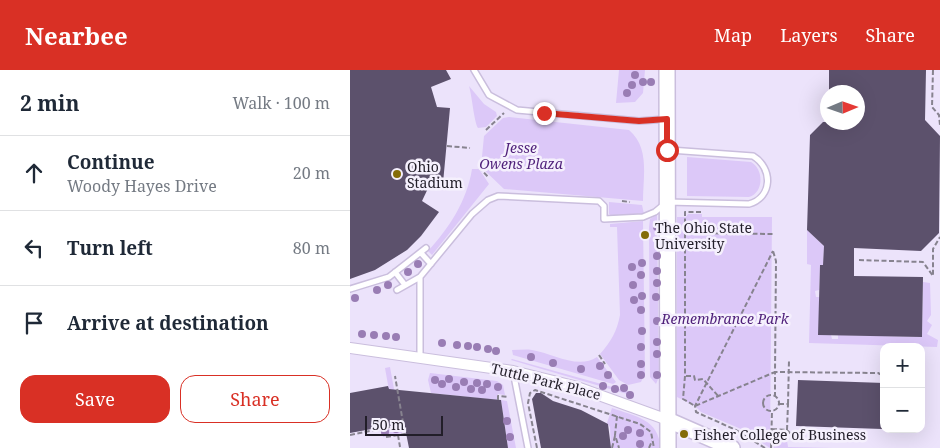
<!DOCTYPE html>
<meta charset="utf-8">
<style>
body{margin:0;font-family:"Noto Serif",serif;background:#f6f6f7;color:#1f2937}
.controls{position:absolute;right:15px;bottom:15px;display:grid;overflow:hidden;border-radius:10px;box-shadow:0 5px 20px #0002}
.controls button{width:45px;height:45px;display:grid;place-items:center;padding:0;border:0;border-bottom:1px solid #e0e1e3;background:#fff;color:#1f2937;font:25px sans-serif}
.compass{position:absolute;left:470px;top:15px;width:45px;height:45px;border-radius:50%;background:#fff;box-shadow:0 5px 20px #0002;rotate:88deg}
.scale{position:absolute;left:15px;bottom:12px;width:78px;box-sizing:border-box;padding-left:5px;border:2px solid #221e29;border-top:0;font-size:14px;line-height:18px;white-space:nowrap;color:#221e29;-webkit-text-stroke:4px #f5f0fd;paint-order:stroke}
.stop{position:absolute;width:15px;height:15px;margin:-11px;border:4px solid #d93025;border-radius:50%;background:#fff}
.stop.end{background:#d93025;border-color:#fff;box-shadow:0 1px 5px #0008}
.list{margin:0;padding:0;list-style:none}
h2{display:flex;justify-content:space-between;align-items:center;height:65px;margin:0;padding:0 20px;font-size:21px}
h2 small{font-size:16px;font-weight:400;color:#747a83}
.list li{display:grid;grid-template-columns:32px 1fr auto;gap:15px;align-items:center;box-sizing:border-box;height:75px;padding:0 20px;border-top:1px solid #e0e1e3}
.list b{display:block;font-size:19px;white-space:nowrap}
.list p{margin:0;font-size:16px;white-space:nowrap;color:#747a83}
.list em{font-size:16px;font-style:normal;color:#747a83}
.actions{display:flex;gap:10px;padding:15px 20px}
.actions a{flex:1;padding:11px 0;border:1px solid #d93025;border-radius:15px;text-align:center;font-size:18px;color:#d93025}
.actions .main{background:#d93025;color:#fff}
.icon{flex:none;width:28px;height:28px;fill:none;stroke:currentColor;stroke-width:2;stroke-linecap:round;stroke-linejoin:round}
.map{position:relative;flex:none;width:590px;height:378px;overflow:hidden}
header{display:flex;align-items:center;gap:30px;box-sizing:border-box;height:70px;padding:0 25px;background:#d93025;color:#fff}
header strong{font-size:24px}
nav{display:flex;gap:28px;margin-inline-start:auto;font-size:18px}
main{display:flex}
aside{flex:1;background:#fff}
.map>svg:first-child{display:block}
.built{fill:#ece3fb;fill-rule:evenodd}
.green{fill:#dcc8f8}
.building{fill:#5c516c}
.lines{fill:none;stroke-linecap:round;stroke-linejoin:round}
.lane-casing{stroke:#cabedd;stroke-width:8}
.street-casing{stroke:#cabedd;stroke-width:12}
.secondary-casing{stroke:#cabedd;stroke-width:18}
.path{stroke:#87838f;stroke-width:2;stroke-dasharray:5 2.5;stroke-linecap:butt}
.lane{stroke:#fff;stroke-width:5}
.street{stroke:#fff;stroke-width:10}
.secondary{stroke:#fff;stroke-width:15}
.tree{fill:#997db4}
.route{stroke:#d93025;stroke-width:6}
.poi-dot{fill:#846c08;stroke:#f5f0fd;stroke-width:2}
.labels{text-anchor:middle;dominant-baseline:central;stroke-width:5;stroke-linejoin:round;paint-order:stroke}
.park-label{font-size:14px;font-style:italic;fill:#4e1f79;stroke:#f5f0fd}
.poi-label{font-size:14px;fill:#221e29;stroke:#f5f0fd;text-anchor:start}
.street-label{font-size:14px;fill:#221e29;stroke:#f5f0fd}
</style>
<header>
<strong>Nearbee</strong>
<nav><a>Map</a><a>Layers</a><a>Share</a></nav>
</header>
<main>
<aside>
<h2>2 min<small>Walk · 100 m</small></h2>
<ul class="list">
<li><svg class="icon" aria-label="ahead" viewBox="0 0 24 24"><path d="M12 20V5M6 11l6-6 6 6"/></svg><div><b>Continue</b><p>Woody Hayes Drive</p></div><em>20 m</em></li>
<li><svg class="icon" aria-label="left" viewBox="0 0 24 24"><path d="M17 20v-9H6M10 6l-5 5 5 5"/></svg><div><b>Turn left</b></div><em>80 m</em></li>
<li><svg class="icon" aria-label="arrive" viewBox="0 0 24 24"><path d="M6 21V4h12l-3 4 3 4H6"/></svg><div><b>Arrive at destination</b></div></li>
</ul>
<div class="actions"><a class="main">Save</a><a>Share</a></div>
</aside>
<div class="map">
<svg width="590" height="378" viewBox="0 0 590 378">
<rect width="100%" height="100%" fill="#f5f0fd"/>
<path class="built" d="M0 0H590V378H0ZM478 22H508V52H478ZM534 277H571V359H534Z"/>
<path class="green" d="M269 0H295L293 23 285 32 266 33Z
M119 16 134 34 146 42 147 46 136 57 128 58C124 52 122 26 119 16Z
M159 47 279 60C300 78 293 106 293 131L154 119 131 97 134 66 153 48Z
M337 87 401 92C414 99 414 123 399 127L337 126Z
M122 99H129L139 114 82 185 78 181C99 158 117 131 122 99Z
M259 132 292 135 294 144 262 146 259 144Z
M338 144H352V147H422L420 378 391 359 351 342 345 336 327 327V147H336Z
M307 145 309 307 306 314 300 307 299 157 300 149Z
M293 151 295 303 291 312 278 315 269 310 250 284C261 272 267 261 270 245L267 157H260V154Z
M457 160 474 176 473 195 470 196 469 220 465 221 466 227H469V265H481L482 269H488V265L572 267 573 212 580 213 581 245 577 251 582 255 577 264 588 270 587 277 459 273 461 195 457 194Z
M162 280C169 280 176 279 182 280 202 283 228 300 247 287L266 312 263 314 163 285Z
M162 289 280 322 284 326 161 290Z
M40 297 52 363 33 367 32 361 40 359 45 354 35 298Z
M80 303 147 311 153 315 155 325 148 324 147 330 81 323 78 310Z
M151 330 157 331 166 378H158Z
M262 338C284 346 310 349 310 378H261L260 357 257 353Z
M424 362 436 363 438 377 483 378H424Z"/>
<path class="building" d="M0 0H96L101 9 81 17 87 37 100 38 93 113 81 112 72 131 89 142 71 166 57 180 25 200 0 209Z
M479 0H576L575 50 590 66 589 163 571 181 504 178V206L573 207 572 267 468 265 470 195H473L474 176 457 160 460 65 473 52H508V22H479Z
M448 310 534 313 532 359 446 356Z
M38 316 39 319 151 330 158 378H59L54 353 0 363V323Z
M186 323H191L203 331 231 340 258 354 261 378H191L182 329Z"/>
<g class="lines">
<defs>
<path id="lane" d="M124 0 139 25 167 40 289 51 317 49
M71 183 81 194
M45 202 55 215
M0 219 39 207 76 178
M47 220 70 207
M70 287V207L122 144 138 130 148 126 249 131 254 136V149L293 147 305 142 317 132 399 134C423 127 423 98 403 86L320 80
M163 301 178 378"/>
<path id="street" d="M0 278 163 301 224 316 318 350"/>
<path id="secondary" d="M317 0 318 378
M318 350 382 378"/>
</defs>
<use href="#lane" class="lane-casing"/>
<use href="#street" class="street-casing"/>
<use href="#secondary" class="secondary-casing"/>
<path class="path" d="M583 0 582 37 589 45 590 55
M136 60 154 43
M97 76 120 78
M129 97 139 108
M272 131 280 132
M351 142H335V306L333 329 345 336 425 302 426 191 423 181
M335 163 423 164
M509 190 573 192 583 206V179L590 167
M249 285 255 294
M336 306H344L345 310 353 309 369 327
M413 333a8 8 0 1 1 16 0a8 8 0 1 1-16 0Z
M425 327V302L528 303 534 306
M148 330V326L158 327
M429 334H438L437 360
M438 334 439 290
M267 346 265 365 269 378
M422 359 437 360 443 366
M0 365 40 357
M48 365 50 377
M36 367 55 364 45 306
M187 378 178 333 180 323 185 320 290 354 301 362 304 378
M262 378 265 366
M299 378 302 371
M415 378 386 360 346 342 345 336 423 181
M421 378 422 341"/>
<use href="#lane" class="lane"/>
<use href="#street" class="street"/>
<use href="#secondary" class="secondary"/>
</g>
<g class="tree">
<circle cx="285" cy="5" r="4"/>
<circle cx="293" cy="12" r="4"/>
<circle cx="301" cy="12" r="4"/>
<circle cx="282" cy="15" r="4"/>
<circle cx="277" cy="23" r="4"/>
<circle cx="307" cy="157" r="4"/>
<circle cx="307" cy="186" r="4"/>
<circle cx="292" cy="193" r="4"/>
<circle cx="68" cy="194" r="4"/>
<circle cx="282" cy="197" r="4"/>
<circle cx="307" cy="201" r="4"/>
<circle cx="58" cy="202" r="4"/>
<circle cx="291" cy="205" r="4"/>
<circle cx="307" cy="213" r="4"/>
<circle cx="38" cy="215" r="4"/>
<circle cx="283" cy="215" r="4"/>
<circle cx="27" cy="220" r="4"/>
<circle cx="292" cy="226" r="4"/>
<circle cx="306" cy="227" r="4"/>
<circle cx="5" cy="228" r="4"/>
<circle cx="284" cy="230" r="4"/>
<circle cx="291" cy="240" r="4"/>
<circle cx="307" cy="251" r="4"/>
<circle cx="292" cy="261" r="4"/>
<circle cx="12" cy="264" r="4"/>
<circle cx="24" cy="265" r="4"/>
<circle cx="36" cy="266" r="4"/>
<circle cx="46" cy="267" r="4"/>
<circle cx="307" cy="272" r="4"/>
<circle cx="92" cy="273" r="4"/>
<circle cx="107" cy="275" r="4"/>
<circle cx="118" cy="276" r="4"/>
<circle cx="127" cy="277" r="4"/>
<circle cx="291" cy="277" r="4"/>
<circle cx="138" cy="279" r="4"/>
<circle cx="146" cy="281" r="4"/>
<circle cx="307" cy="284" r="4"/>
<circle cx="181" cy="287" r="4"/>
<circle cx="203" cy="293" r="4"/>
<circle cx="291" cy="294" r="4"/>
<circle cx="250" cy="296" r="4"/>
<circle cx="231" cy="299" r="4"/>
<circle cx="258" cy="305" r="4"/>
<circle cx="291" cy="305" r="4"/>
<circle cx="307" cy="305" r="4"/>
<circle cx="99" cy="309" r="4"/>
<circle cx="85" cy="310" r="4"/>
<circle cx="114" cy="312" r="4"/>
<circle cx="127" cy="313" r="4"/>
<circle cx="92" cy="314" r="4"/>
<circle cx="137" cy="314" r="4"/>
<circle cx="253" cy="316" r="4"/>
<circle cx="106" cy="317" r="4"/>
<circle cx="148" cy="317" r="4"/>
<circle cx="274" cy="318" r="4"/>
<circle cx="121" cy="319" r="4"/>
<circle cx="265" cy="319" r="4"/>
<circle cx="132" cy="320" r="4"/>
<circle cx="280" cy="325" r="4"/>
<circle cx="157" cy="351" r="4"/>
<circle cx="46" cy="359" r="4"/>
<circle cx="278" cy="360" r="4"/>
<circle cx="35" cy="362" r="4"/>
<circle cx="290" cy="363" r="4"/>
<circle cx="273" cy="366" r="4"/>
<circle cx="160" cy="367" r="4"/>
<circle cx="290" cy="374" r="4"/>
</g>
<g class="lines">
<path class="route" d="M194 43 289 51 317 49V80"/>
</g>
<g class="poi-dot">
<circle cx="47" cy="104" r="5"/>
<circle cx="295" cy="165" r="5"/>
<circle cx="334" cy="364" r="5"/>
</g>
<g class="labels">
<g class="park-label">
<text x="171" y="77">Jesse<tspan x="171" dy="16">Owens Plaza</tspan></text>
<text x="375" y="248">Remembrance Park</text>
</g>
<g class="poi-label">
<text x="57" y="96">Ohio<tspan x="57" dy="16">Stadium</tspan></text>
<text x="305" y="157">The Ohio State<tspan x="305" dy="16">University</tspan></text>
<text x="344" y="364">Fisher College of Business</text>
</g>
<g class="street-label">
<text transform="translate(196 311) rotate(14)">Tuttle Park Place</text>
</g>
</g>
</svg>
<div class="controls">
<button>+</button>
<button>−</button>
</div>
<svg class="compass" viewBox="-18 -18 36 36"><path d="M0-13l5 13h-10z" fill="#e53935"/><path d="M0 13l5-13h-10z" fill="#747a83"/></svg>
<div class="scale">50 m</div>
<div class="stop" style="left:317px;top:80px"></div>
<div class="stop end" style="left:194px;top:43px"></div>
</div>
</main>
